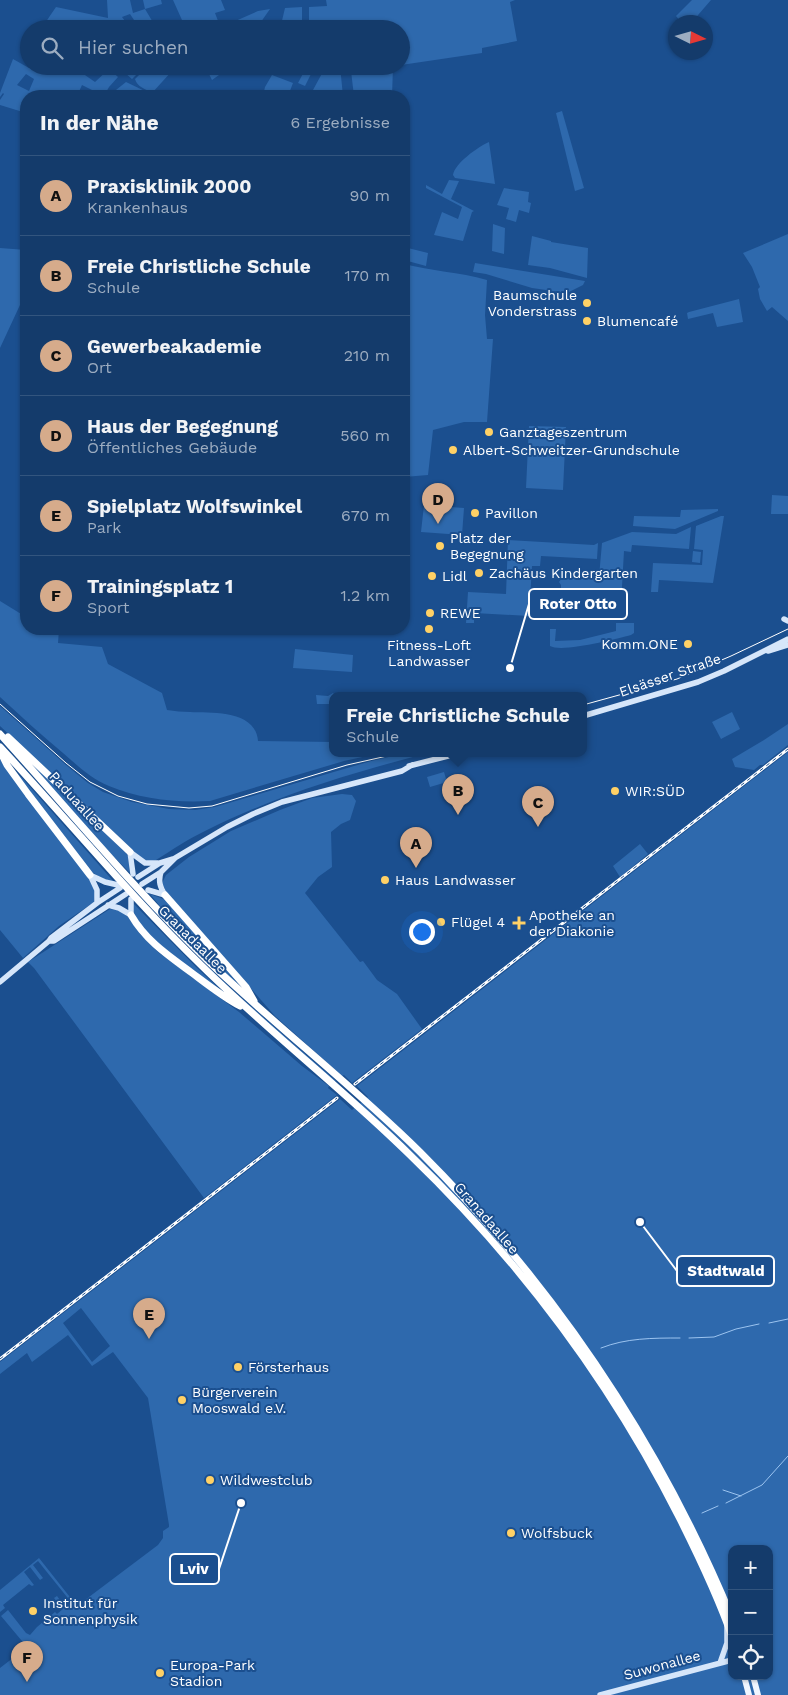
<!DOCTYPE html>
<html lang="de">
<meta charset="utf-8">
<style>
body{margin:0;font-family:"Work Sans",sans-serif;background:#1d4271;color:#f1f3f6}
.controls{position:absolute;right:15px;bottom:15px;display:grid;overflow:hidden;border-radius:10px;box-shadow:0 1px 4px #0004}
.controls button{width:45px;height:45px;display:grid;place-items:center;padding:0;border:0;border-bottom:1px solid #33557e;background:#143b6b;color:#f1f3f6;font:25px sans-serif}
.compass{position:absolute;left:668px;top:15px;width:45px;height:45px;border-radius:50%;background:#143b6b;box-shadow:0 1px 4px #0004;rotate:95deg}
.you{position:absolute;left:421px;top:931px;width:18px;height:18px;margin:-12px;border:4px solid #fff;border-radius:50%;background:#1a73e8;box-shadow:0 0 0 8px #1a73e833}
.badge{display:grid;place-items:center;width:32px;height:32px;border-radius:50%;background:#d6ab8b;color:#111;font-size:16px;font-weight:700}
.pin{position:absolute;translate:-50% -41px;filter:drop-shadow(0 1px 2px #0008)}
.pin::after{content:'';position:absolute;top:26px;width:18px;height:15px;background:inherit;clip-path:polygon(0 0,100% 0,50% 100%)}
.popup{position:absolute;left:329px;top:692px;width:258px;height:65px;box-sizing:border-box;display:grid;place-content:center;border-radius:10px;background:#143b6b;filter:drop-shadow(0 1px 4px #0005);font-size:16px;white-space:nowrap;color:#9dadc1}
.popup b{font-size:19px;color:#f1f3f6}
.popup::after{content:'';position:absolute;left:50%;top:100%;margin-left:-10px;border:10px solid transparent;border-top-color:#143b6b}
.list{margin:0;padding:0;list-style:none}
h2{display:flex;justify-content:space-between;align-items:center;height:65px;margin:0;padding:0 20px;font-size:21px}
h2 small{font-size:16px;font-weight:400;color:#9dadc1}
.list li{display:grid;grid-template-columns:32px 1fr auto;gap:15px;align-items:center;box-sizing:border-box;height:80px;padding:0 20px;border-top:1px solid #33557e}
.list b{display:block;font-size:19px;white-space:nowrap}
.list p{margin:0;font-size:16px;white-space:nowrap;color:#9dadc1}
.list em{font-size:16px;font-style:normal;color:#9dadc1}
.icon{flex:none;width:28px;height:28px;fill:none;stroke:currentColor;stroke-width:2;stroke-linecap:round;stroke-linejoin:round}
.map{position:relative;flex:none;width:788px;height:1695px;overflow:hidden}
.search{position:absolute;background:#143b6b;box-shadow:0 1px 4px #0004;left:20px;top:20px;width:390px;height:55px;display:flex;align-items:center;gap:12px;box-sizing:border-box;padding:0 18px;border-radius:28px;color:#9dadc1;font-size:19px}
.panel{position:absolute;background:#143b6b;box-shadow:0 1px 4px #0004;left:20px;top:90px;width:390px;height:545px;border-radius:20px}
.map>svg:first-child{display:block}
.green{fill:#2e69ad;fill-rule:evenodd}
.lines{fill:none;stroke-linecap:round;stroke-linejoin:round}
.stream{stroke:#9cc4f0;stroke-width:1}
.secondary{stroke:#d6e6fa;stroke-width:5.5}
.primary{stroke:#f0f6ff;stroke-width:6}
.highway{stroke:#fff;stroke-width:7}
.tram{stroke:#fff;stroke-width:1}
.rail-casing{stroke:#fff;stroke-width:3}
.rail{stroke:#1b4f8f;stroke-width:1;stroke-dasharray:4;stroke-linecap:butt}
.poi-dot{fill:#ffd166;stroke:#1b4f8f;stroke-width:2}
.labels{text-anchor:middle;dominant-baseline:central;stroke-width:4;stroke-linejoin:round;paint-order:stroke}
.poi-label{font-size:14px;fill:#fff;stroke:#1b4f8f;text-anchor:start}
.street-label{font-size:14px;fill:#fff;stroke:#1b4f8f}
.leader{fill:none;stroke:#fff;stroke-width:2}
.callout-dot{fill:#fff;stroke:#1b4f8f;stroke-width:2}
.callout{fill:#1b4f8f;stroke:#fff;stroke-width:2}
.callout-label{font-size:15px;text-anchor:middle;font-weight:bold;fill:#fff}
</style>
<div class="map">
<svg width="788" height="1695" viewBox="0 0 788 1695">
<rect width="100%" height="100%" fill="#1b4f8f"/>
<path class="green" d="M107 0H130L133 13 145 9 143 0H161L162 4 145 9 157 29H140L130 14 122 17 131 29H41L56 7 108 18Z
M173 0H221L225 10 215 13 220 26 215 29H186Z
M326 0H515L510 2 517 41 482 48V53L401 65V29H280L285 8 302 7V23H309V7L327 6Z
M692 0H711L692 22H681L676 16Z
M270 9 256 29H226L224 26 258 11Z
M13 59 29 68 30 66H58L64 70 67 66H72L95 82 109 69 118 77 109 87 104 96 82 85 77 96H26V113L0 105V100L4 94 3 93 0 97V93ZM26 74 34 79 29 91 17 85Z
M117 66H145L132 79Z
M148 66H167L172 71 152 93C146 89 137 87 135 79Z
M205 66H224L226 70 212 80Z
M307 66H315L305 86 298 83Z
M326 66H340L343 96H326L313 90Z
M380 66H395L393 67 392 96H354L351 71Z
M272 75 293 83 288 96H263L265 87Z
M126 82 151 94 150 96H117L119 92 116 90Z
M562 111 584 188 575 191 556 113Z
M489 142 495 184 455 178 453 175C455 163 478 147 489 142Z
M449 180 459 181 451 199 474 211 472 212 463 241 434 235 442 212 458 219 462 207 426 188V185L442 194Z
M504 188 529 192 528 202 531 203 529 213 519 210 516 222 506 219 509 208 497 205Z
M493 224 505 228 504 254 492 251Z
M788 234V321L772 307 767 311 760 299 758 289 760 287 752 267 743 253Z
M532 236 551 241V242L588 248 587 278 550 268 528 265Z
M404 247 428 253 426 266 404 260Z
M0 248 26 250V292L0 348Z
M475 263 585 281 583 285 567 293 532 288 486 274 473 272Z
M404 264C431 271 459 272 487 280L485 315 487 339H493L487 422H464L433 430 428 475 404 477Z
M739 299 743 322 717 327 713 313 688 319 687 313 689 312Z
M529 426 566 427 563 490 526 488Z
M772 495 788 496V514H771Z
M424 505 464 508 462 535 421 532Z
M718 509V511L675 529 633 526 634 516 680 517 681 510Z
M721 516H724L713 583 659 580 658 592H651L653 563 702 565 703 550 694 549 696 526Z
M691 527 689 549 632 545 631 552 624 551 621 604 567 600 565 617H555L556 601H552C552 594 558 594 561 590V585L559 582 562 578 567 576 599 577 602 543 632 532 676 534Z
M508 540 594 545 598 543 597 559 541 556 540 566H532L529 616 474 613V623H466L468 592 506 594Z
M693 551 701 552 700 563 692 562Z
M0 601 26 617V629H59L58 643 102 647 108 664 162 693 167 710C175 711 182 712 190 712 212 713 256 710 258 741L333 742V754H376L344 761 210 801C176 803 140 799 109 786 91 779 77 765 63 753 41 735 21 716 0 697Z
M616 623H634V633L631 635C615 639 562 653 550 646V629H556L555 641 580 640 616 631Z
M295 649 353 655 352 672 293 668Z
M333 693 335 696H333V704H317L316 695 328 696Z
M0 706 66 765 88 783 103 792 132 802 169 809 195 810 215 807 371 761 402 754H424C348 774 275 796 205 831 188 839 172 850 156 860L151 861 143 860 0 726Z
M732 712 740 729 721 739 712 722Z
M788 724V745L763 765H760L754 770 735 767 732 759 764 740Z
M788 752V1695H0V1668L27 1647 1 1616 8 1610 26 1633 30 1635 37 1627 55 1612 57 1614 63 1609 54 1598 57 1596 65 1607 71 1602 38 1561 33 1565 43 1578 40 1580 30 1567 24 1572 34 1585 32 1586 29 1584 3 1605 5 1608 0 1612V1590L39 1558 77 1606 158 1545 163 1538V1531L169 1527V1525L148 1398 113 1352 92 1366 68 1335 32 1362 27 1353 0 1374V1362L340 1099 352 1110 368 1097 357 1086ZM81 1308 110 1346 92 1362 63 1323ZM732 1549H769V1676H732Z
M0 759 89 878 96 890 94 902 59 926 23 958 0 930Z
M32 763 126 853 128 856 130 873 109 852 31 764Z
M13 769 24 780 114 882 104 880 89 870Z
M444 772 447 782 430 787 427 777Z
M342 794 352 795 356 801 350 820 341 824 331 832 332 867 318 877 305 893 360 962 363 961 377 980 397 994 422 1029 352 1083 344 1075 342 1076 275 1016 167 893 162 883 166 875 189 857 231 831 280 810 312 798Z
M640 844 648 854 620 877 613 866Z
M150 894 166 900 245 992 162 911 163 910Z
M133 903 196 967 224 993 205 981 145 932 134 913Z
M110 909 119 910 128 917 140 934 158 952 239 1012 302 1066 329 1086 328 1088 337 1095 204 1198 34 968 28 962Z
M204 963 238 995 336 1081 334 1082 203 964Z"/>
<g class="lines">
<path class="stream" d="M769 1323 788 1319
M689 1338 714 1337 736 1329 759 1324
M601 1348C626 1338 653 1338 680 1338
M723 1490 741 1496
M726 1503 762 1485 788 1456
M702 1513 718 1506"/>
<path class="secondary" d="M784 619 788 621
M768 651 788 645
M583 716 698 682 724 671 788 639
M409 766 456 754
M130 852 145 863H158
M130 852 133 874
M161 872C158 881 160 887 165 895
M90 875 105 882 118 885
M90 875 97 890V903
M138 877 160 863 173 859
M142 884 161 872 175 858 227 827 253 814 282 802 402 771 412 765
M148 890 165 895
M131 899V915
M108 905 119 908 131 915
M49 941H54L60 937 126 894
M0 982 49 941 51 938 97 903 120 888
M720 1663 727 1643V1624
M600 1695 732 1660"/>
<path class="primary" d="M744 1676 749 1695
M753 1676 758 1695"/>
<path class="highway" d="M0 734C69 810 135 890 208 961 277 1027 352 1085 420 1152 554 1286 659 1442 732 1618
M8 737 130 852
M0 747C68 820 131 897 202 966 269 1032 343 1089 410 1155 519 1260 612 1384 680 1519 699 1557 718 1596 732 1637
M1 753 7 765 28 794 90 875
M165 895 246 987 254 1001
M131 915C146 941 169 956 192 973 208 985 223 997 240 1006"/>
<path class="tram" d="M0 704 66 763 90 782 118 796 147 804 189 808 212 806 347 765 396 754
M583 705 677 679 731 656 788 629"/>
<defs>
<path id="rail" d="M355 1084 788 749
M0 1359 337 1098"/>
</defs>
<use href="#rail" class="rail-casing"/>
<use href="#rail" class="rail"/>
</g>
<g class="poi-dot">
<circle cx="587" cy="303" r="5"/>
<circle cx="587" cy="321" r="5"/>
<circle cx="489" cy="432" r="5"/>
<circle cx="453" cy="450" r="5"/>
<circle cx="475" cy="513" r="5"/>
<circle cx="440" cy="546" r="5"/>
<circle cx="479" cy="573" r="5"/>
<circle cx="432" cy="576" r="5"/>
<circle cx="430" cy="613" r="5"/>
<circle cx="429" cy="629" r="5"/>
<circle cx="688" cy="644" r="5"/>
<circle cx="615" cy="791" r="5"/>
<circle cx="385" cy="880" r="5"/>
<circle cx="441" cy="922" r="5"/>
<path d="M516.5 915.5h5v5h5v5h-5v5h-5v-5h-5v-5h5z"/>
<circle cx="238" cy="1367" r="5"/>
<circle cx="182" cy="1400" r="5"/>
<circle cx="210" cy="1480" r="5"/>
<circle cx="511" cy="1533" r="5"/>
<circle cx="33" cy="1611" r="5"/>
<circle cx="160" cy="1673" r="5"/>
</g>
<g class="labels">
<g class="poi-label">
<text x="577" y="295" text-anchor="end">Baumschule<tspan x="577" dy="16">Vonderstrass</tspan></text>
<text x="597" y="321">Blumencafé</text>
<text x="499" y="432">Ganztageszentrum</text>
<text x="463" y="450">Albert-Schweitzer-Grundschule</text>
<text x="485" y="513">Pavillon</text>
<text x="450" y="538">Platz der<tspan x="450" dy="16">Begegnung</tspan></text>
<text x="489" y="573">Zachäus Kindergarten</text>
<text x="442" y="576">Lidl</text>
<text x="440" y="613">REWE</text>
<text x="678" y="644" text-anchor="end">Komm.ONE</text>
<text x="429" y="645" text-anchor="middle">Fitness-Loft<tspan x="429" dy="16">Landwasser</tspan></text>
<text x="625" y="791">WIR:SÜD</text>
<text x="395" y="880">Haus Landwasser</text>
<text x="529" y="915">Apotheke an<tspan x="529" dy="16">der Diakonie</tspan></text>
<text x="451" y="922">Flügel 4</text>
<text x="248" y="1367">Försterhaus</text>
<text x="192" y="1392">Bürgerverein<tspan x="192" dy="16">Mooswald e.V.</tspan></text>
<text x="220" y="1480">Wildwestclub</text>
<text x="521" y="1533">Wolfsbuck</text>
<text x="43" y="1603">Institut für<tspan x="43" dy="16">Sonnenphysik</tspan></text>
<text x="170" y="1665">Europa-Park<tspan x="170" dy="16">Stadion</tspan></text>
</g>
<g class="street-label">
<text transform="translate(670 675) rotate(-19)">Elsässer Straße</text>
<text transform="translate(77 801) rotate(48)">Paduaallee</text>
<text transform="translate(193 939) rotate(45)">Granadaallee</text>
<text transform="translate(487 1218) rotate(49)">Granadaallee</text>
<text transform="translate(662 1665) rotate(-15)">Suwonallee</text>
</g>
</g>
<path class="leader" d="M510 668L529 604M640 1222L677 1271M241 1503L219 1569"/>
<g class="callout-dot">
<circle cx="510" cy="668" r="5"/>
<circle cx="640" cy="1222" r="5"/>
<circle cx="241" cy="1503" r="5"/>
</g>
<g class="callout">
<rect x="529" y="589" width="98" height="30" rx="5"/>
<rect x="677" y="1256" width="97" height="30" rx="5"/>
<rect x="170" y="1554" width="49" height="30" rx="5"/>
</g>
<g class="callout-label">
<text x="578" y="609">Roter Otto</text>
<text x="726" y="1276">Stadtwald</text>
<text x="194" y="1574">Lviv</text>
</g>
</svg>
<div class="controls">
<button>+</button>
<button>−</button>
<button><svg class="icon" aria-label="locate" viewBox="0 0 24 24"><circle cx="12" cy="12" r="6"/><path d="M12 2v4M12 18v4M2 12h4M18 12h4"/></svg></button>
</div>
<svg class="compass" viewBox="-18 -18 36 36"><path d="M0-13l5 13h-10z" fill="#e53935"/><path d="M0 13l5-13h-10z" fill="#9dadc1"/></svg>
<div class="you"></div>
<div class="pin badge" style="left:416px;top:868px">A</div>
<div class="pin badge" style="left:458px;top:815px">B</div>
<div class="popup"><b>Freie Christliche Schule</b>Schule</div>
<div class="pin badge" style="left:538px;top:827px">C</div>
<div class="pin badge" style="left:438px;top:524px">D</div>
<div class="pin badge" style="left:149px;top:1339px">E</div>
<div class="pin badge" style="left:27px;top:1682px">F</div>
<div class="search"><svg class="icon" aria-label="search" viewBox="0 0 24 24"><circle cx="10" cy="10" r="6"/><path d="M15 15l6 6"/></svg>Hier suchen</div>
<section class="panel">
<h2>In der Nähe<small>6 Ergebnisse</small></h2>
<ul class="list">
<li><span class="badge">A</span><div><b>Praxisklinik 2000</b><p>Krankenhaus</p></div><em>90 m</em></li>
<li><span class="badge">B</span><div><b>Freie Christliche Schule</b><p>Schule</p></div><em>170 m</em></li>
<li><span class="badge">C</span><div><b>Gewerbeakademie</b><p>Ort</p></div><em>210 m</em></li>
<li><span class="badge">D</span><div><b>Haus der Begegnung</b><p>Öffentliches Gebäude</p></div><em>560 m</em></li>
<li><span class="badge">E</span><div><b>Spielplatz Wolfswinkel</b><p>Park</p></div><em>670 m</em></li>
<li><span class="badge">F</span><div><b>Trainingsplatz 1</b><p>Sport</p></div><em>1.2 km</em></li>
</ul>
</section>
</div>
